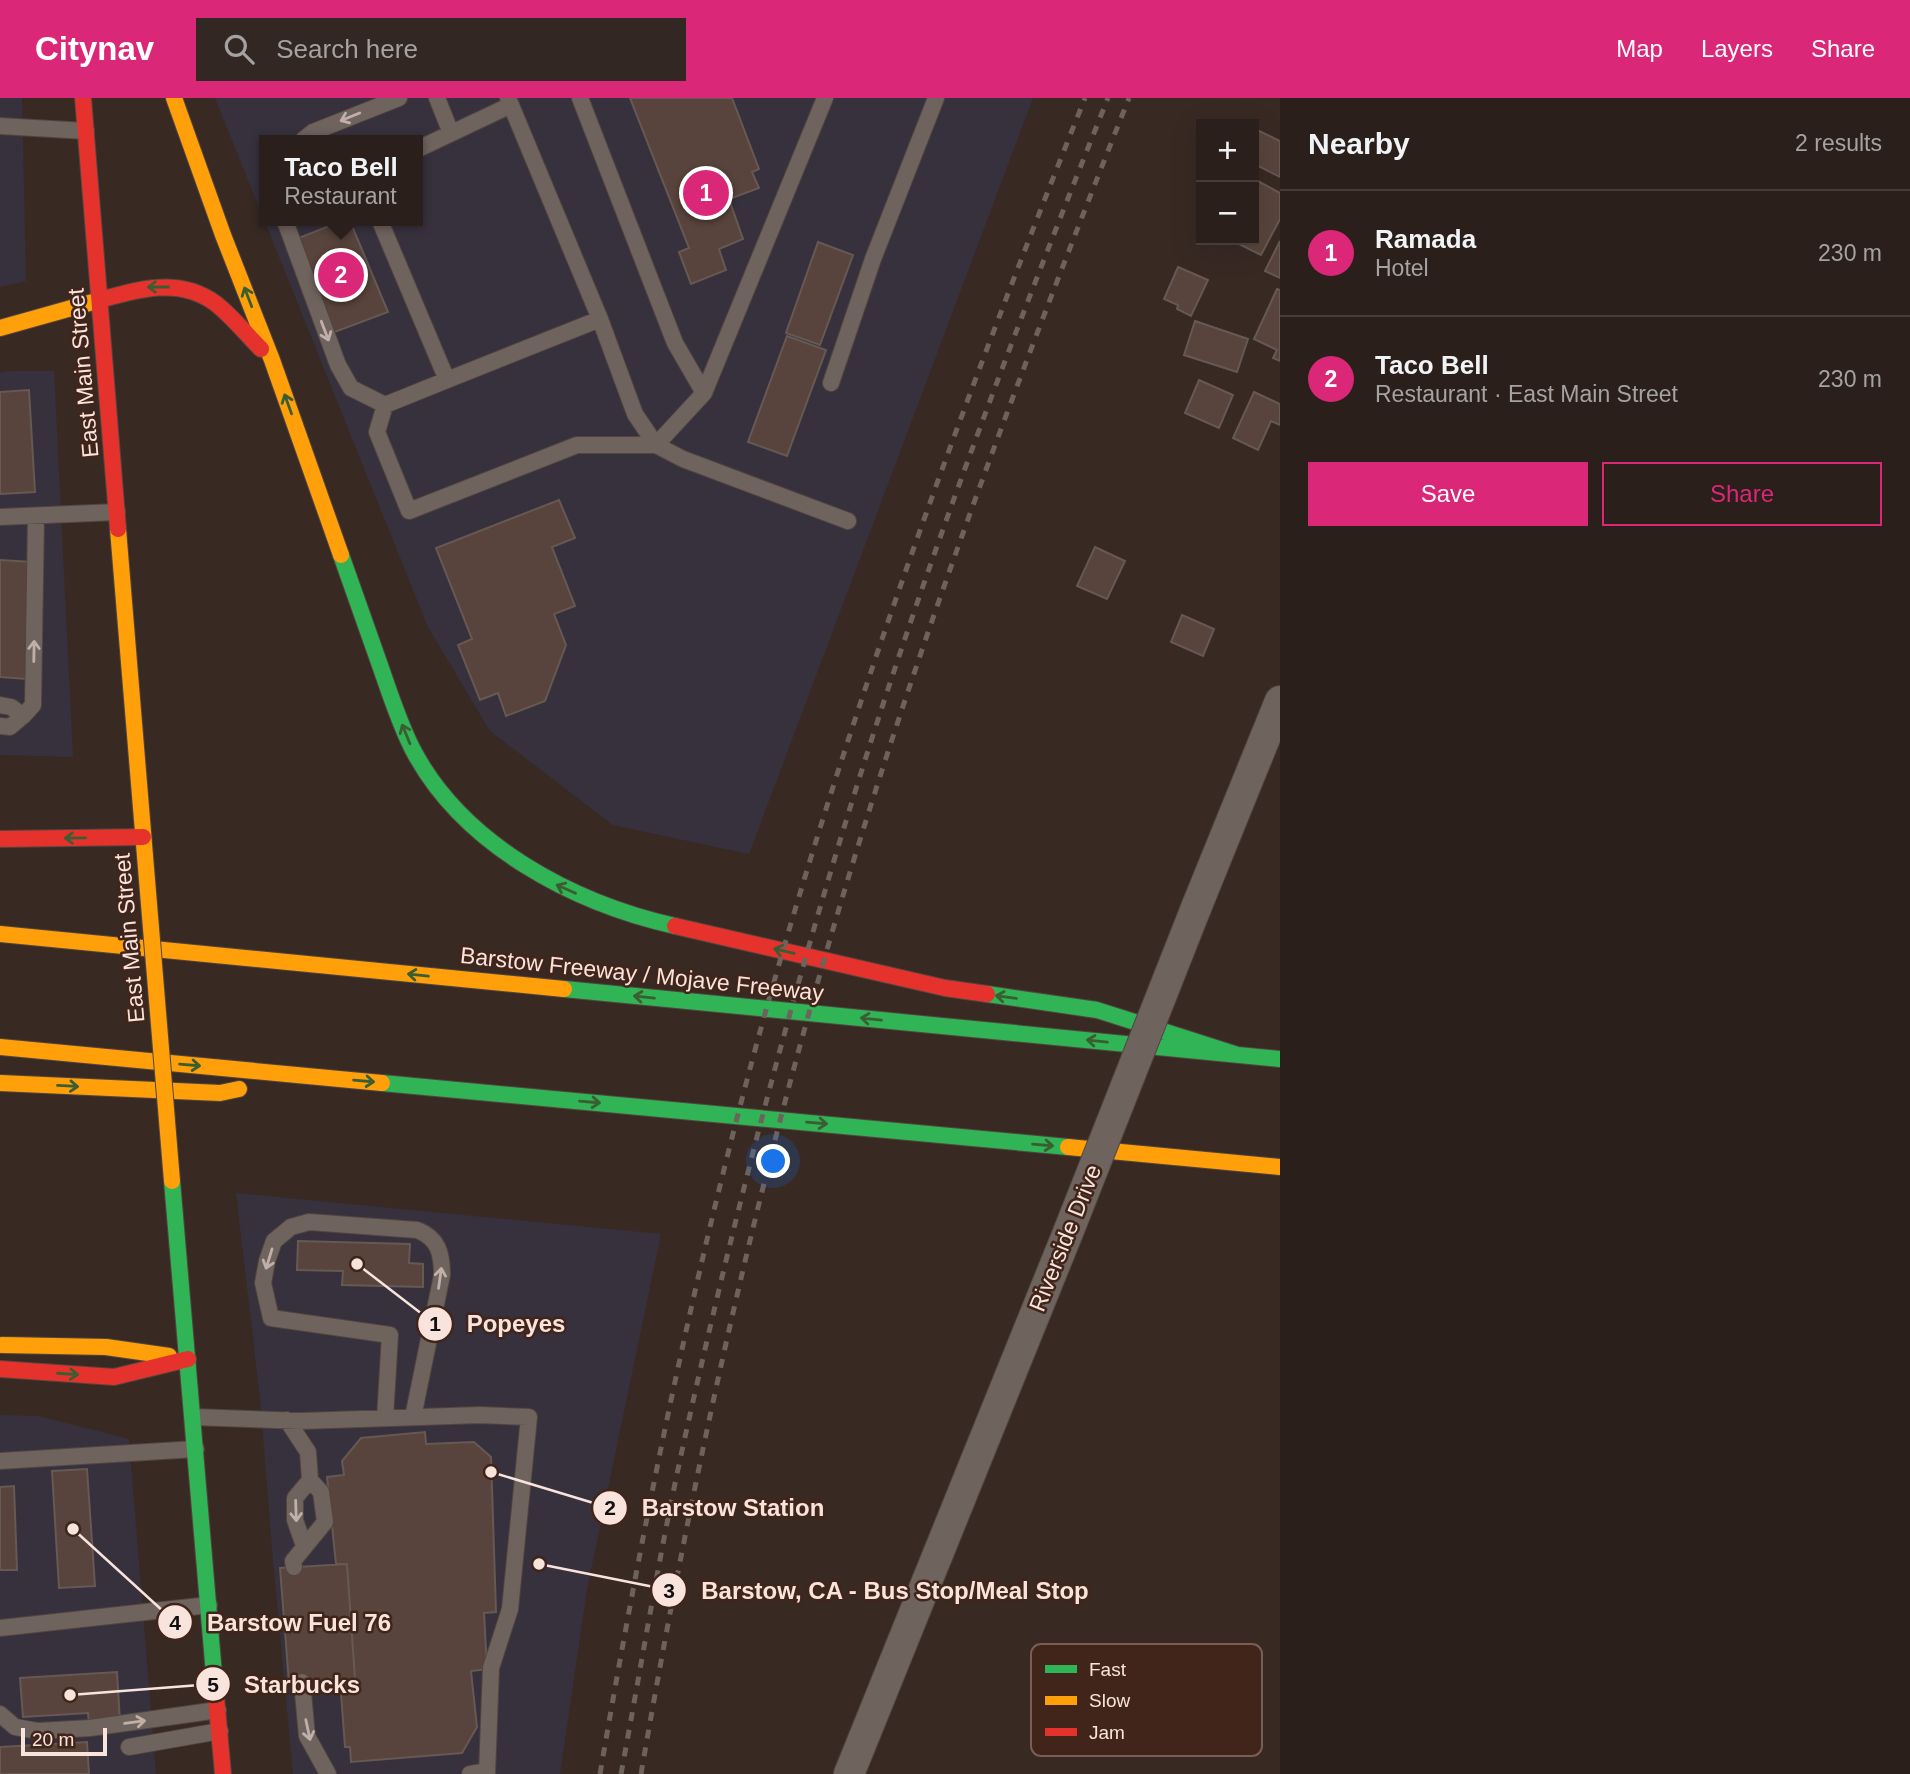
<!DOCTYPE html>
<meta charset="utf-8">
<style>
body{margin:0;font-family:Arial,sans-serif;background:#322723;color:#f1f3f6}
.controls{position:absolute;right:21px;top:21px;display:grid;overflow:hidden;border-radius:0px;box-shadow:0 7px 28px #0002}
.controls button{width:63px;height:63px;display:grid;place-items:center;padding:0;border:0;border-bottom:2px solid #463d39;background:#2a1f1a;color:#f1f3f6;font:35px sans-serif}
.scale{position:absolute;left:21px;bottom:18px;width:86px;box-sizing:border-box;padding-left:7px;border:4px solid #f8e4dd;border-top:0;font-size:19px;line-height:24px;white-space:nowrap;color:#f8e4dd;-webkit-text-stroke:5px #41251a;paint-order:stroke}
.you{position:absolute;left:774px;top:1064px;width:24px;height:24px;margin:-18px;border:5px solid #fff;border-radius:50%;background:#1a73e8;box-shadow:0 0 0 10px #1a73e833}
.badge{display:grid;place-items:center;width:46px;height:46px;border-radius:50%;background:#db2777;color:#fff;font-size:23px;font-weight:700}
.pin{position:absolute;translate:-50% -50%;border:4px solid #fff;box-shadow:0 2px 7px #0006}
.popup{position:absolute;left:259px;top:37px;width:164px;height:91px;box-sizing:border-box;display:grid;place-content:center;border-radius:0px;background:#2a1f1a;filter:drop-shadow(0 2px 5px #0005);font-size:23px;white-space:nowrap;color:#a5a2a2}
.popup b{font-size:26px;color:#f1f3f6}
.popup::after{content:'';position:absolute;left:50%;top:100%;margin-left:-14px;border:14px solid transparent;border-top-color:#2a1f1a}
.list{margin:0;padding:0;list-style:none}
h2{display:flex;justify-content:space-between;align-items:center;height:91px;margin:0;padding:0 28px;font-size:30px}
h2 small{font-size:23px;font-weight:400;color:#a5a2a2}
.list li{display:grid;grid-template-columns:46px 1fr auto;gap:21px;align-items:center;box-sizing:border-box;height:126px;padding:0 28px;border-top:2px solid #463d39}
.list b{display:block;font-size:26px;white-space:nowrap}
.list p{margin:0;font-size:23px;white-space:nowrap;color:#a5a2a2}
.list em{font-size:23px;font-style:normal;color:#a5a2a2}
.actions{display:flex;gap:14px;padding:21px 28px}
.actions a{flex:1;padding:16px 0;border:2px solid #db2777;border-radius:0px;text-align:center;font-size:24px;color:#db2777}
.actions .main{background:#db2777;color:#fff}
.icon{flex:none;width:38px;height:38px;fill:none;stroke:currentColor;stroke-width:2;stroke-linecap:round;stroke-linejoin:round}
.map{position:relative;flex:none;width:1280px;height:1676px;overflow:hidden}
header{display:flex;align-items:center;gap:42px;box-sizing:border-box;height:98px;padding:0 35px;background:#db2777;color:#fff}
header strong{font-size:33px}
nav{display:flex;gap:38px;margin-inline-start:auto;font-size:24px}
.search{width:490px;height:63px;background:#322723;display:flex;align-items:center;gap:18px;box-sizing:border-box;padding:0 24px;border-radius:0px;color:#a5a2a2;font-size:26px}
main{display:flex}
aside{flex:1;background:#2a1f1a}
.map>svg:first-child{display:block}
.commercial{fill:#37313e;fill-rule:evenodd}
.building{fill:#58443c;stroke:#665953;stroke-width:2}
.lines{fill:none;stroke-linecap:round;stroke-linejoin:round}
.lane-casing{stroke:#52453f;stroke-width:18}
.street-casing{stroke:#52453f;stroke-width:32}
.fast-casing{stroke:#52453f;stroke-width:18}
.slow-casing{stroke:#52453f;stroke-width:18}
.jam-casing{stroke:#52453f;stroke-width:18}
.lane{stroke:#6f635e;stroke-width:16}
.street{stroke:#6f635e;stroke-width:30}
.fast{stroke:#30b455;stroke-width:16}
.slow{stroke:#ff9f0a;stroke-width:16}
.jam{stroke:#e5322d;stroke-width:16}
.rail{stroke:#6e625d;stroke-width:5;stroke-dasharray:9 9;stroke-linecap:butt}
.street-bridge-casing{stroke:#52453f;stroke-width:32;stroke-linecap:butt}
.slow-bridge-casing{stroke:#52453f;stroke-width:18;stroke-linecap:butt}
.street-bridge{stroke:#6f635e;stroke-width:30}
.slow-bridge{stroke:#ff9f0a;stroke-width:16}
.oneway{stroke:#c1b0aa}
.oneway2{stroke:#3a5e32}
.labels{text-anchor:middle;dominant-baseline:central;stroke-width:5;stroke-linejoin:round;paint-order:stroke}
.street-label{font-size:23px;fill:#f8e4dd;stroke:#41251a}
.key{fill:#41251a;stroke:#785e54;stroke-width:2}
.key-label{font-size:19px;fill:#f8e4dd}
.leader{fill:none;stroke:#f8e4dd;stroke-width:2.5}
.callout-dot{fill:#f8e4dd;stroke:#41251a;stroke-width:2.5}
.mark-label{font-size:21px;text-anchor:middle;font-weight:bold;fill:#111}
.callout-label{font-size:24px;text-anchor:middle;font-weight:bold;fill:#f8e4dd;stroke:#41251a;stroke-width:5;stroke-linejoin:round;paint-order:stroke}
</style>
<header>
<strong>Citynav</strong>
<div class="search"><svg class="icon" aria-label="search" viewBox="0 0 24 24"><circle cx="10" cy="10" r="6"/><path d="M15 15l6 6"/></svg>Search here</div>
<nav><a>Map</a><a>Layers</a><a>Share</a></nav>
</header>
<main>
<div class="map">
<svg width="1280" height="1676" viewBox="0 0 1280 1676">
<rect width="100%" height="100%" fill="#382923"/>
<path class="commercial" d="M0 0H22L26 183 0 189Z
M215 0H1033L749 756 613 727 490 633 428 529ZM264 42H418V123H264Z
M9 273H54L73 659 0 657V275Z
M236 1095 661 1136 587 1491 560 1676H293L272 1451 260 1300Z
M0 1317 38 1318 129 1341 156 1676H0Z"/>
<path class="building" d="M630 0H732L759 71 752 74 759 90 729 101 743 141 719 151 726 172 691 186 679 154 689 150Z
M1257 32 1280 43V79L1254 66V37Z
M1254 81 1280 95V121L1261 157 1231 142H1254Z
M342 123H350L388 214 332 235 296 141Z
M1280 143V180L1265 173Z
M818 144 853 157 820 247 786 235Z
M1178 169 1208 182 1191 218 1177 211 1178 207 1164 201Z
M1277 191 1280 192V263L1273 260 1277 252 1254 241Z
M1195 223 1248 241 1237 274 1184 257Z
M787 238 826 252 787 358 748 344Z
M1199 282 1233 297 1219 330 1185 315Z
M29 292 35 394 0 396V294Z
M1254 294 1280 306V327L1271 323 1258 352 1233 340Z
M559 402 575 440 552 449 575 508 554 516 566 547 545 603 506 618 498 595 480 602 458 547 472 541 436 450Z
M1095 449 1125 463 1107 501 1077 488Z
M0 462 32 464 26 581 0 579Z
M1182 517 1214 531 1203 558 1171 544Z
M298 1143 410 1146 409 1165 423 1166V1189L342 1187 343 1173 297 1172Z
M425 1334 426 1346 474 1344 491 1359 496 1514 484 1515 487 1571 471 1573 477 1629 462 1655 351 1664 350 1649H345L340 1582 355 1581 347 1466H336L327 1379 344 1377 342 1363 361 1340Z
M87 1371 95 1488 59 1490 52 1373Z
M14 1388 17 1472H0V1389Z
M347 1466 355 1581 289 1585 280 1470Z
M117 1574 120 1624 89 1626 88 1615 23 1619 20 1580Z
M87 1644 89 1676H0V1649Z"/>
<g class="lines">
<defs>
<path id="lane" d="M437 0 451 35
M508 0 600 221 635 316 656 347 683 361 848 423
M580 0 675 245 704 295
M0 28 86 33
M303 42 313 34 399 0
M418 51 511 7
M285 123 338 267 351 290 385 307
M380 123 447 282 600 221
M447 282 385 307 377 334 409 413 577 347H656L704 295 825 0
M831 285 873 161 936 0
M0 419 117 414
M0 607 11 609 23 618 10 629 0 628
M23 618 33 607 36 418
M193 1319 302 1323 480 1317 529 1319 510 1511 491 1570 487 1676
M385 1320 390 1237 271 1220 263 1185 267 1163 274 1143 291 1129 309 1124 417 1132C439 1140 442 1157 442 1177L413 1319
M287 1322 308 1354 310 1382 321 1394 325 1424 293 1463 294 1469
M0 1363 196 1351
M304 1448 295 1422V1400L310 1382
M0 1530 209 1507
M302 1584 307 1638 328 1676
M0 1616 15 1629 38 1633 90 1630 218 1612
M129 1649 220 1633
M470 1676 487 1673"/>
<path id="street" d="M1196 810 1280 603
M849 1676 1069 1132"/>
<path id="fast" d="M341 457C355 496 368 534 382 573 391 599 400 627 413 652 463 747 573 805 675 828
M564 891 1280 961
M987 896 1097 912 1238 957
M382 985 1068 1049
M172 1083 215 1588"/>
<path id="slow" d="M174 0 223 137 272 262 341 457
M0 230 100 202
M118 431 145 758
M0 836 564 891
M0 949 382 985
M0 985 220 995 239 991
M1068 1049 1280 1069
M2 1247 106 1249 169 1258"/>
<path id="jam" d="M83 0 118 431
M100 202C138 191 180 179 215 205 232 218 246 236 261 251
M0 741 143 739
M675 828 945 890 987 896
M0 1271 114 1279 188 1261
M215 1588 223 1676"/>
</defs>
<use href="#lane" class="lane-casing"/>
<use href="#street" class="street-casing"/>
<use href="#fast" class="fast-casing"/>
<use href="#slow" class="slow-casing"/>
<use href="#jam" class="jam-casing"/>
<use href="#lane" class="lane"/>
<use href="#street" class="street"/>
<use href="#fast" class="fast"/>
<use href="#slow" class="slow"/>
<use href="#jam" class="jam"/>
<path class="rail" d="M600 1676C644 1419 696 1163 766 912 853 602 965 299 1085 0
M621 1676C642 1564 660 1451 685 1339 732 1128 786 917 850 710 924 470 1014 234 1108 0
M641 1676C697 1350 770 1025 870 710 946 469 1036 234 1129 0"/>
<defs>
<path id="street-bridge" d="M1069 1132 1196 810"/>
<path id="slow-bridge" d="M145 758 172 1083"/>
</defs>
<use href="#street-bridge" class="street-bridge-casing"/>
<use href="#slow-bridge" class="slow-bridge-casing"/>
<use href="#street-bridge" class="street-bridge"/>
<use href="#slow-bridge" class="slow-bridge"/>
</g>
<defs><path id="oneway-shaft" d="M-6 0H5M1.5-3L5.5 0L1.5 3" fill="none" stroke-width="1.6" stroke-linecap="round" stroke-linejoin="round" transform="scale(1.75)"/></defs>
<g class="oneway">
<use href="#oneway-shaft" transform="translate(350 19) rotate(158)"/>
<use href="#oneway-shaft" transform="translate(325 233) rotate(69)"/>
<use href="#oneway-shaft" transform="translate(34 553) rotate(-89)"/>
<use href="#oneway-shaft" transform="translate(269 1161) rotate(107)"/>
<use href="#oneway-shaft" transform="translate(440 1180) rotate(-82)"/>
<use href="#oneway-shaft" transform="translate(296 1413) rotate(88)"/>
<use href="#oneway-shaft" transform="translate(135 1624) rotate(-8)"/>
<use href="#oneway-shaft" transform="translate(308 1632) rotate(78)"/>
</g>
<g class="oneway2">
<use href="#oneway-shaft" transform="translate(158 189) rotate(180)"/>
<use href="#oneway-shaft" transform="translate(248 199) rotate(-111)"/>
<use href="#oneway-shaft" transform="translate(288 306) rotate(-110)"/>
<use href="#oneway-shaft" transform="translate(406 636) rotate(-112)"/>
<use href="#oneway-shaft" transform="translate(75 740) rotate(179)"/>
<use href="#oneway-shaft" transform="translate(566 791) rotate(-156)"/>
<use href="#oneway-shaft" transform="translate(784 853) rotate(-167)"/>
<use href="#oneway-shaft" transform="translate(418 877) rotate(-174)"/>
<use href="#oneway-shaft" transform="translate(644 899) rotate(-174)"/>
<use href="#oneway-shaft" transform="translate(1006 899) rotate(-172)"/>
<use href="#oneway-shaft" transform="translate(871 921) rotate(-174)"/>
<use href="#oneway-shaft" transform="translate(1097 943) rotate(-174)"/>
<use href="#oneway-shaft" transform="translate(190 967) rotate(5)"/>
<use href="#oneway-shaft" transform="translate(364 983) rotate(5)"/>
<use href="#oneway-shaft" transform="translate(68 988) rotate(3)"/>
<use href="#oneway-shaft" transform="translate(590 1004) rotate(5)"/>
<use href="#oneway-shaft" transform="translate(817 1025) rotate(5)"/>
<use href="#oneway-shaft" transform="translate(1043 1047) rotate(5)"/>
<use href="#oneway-shaft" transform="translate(68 1276) rotate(4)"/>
</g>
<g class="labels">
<g class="street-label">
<text transform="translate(83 275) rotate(-95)">East Main Street</text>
<text transform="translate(129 840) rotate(-95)">East Main Street</text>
<text transform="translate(642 876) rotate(6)">Barstow Freeway / Mojave Freeway</text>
<text transform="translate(1065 1140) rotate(-68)">Riverside Drive</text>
</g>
</g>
<rect x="1031" y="1546" width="231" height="112" rx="10" class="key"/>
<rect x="1045" y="1567" width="32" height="8" fill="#30b455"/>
<rect x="1045" y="1598" width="32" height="9" fill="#ff9f0a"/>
<rect x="1045" y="1630" width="32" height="8" fill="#e5322d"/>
<g class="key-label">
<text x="1089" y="1578">Fast</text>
<text x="1089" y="1609">Slow</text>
<text x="1089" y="1641">Jam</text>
</g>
<path class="leader" d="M357 1166L435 1226M491 1374L610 1410M539 1466L669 1492M73 1431L175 1524M70 1597L213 1586"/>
<g class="callout-dot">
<circle cx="357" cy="1166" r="7"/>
<circle cx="491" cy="1374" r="7"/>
<circle cx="539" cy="1466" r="7"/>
<circle cx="73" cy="1431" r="7"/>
<circle cx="70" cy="1597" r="7"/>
<circle cx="435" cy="1226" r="18"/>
<circle cx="610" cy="1410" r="18"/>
<circle cx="669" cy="1492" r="18"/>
<circle cx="175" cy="1524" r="18"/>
<circle cx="213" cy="1586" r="18"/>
</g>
<g class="mark-label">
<text x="435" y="1233">1</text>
<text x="610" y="1417">2</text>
<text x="669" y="1500">3</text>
<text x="175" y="1532">4</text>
<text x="213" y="1594">5</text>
</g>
<g class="callout-label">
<text x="516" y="1234">Popeyes</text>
<text x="733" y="1418">Barstow Station</text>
<text x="895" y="1501">Barstow, CA - Bus Stop/Meal Stop</text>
<text x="299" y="1533">Barstow Fuel 76</text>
<text x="302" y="1595">Starbucks</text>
</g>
</svg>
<div class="controls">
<button>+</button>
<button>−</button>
</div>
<div class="scale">20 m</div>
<div class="you"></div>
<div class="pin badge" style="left:706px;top:95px">1</div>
<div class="pin badge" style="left:341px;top:177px">2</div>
<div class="popup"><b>Taco Bell</b>Restaurant</div>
</div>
<aside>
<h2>Nearby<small>2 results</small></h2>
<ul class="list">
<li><span class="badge">1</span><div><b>Ramada</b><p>Hotel</p></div><em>230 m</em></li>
<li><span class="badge">2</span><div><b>Taco Bell</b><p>Restaurant · East Main Street</p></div><em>230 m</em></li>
</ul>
<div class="actions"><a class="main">Save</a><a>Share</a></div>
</aside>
</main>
